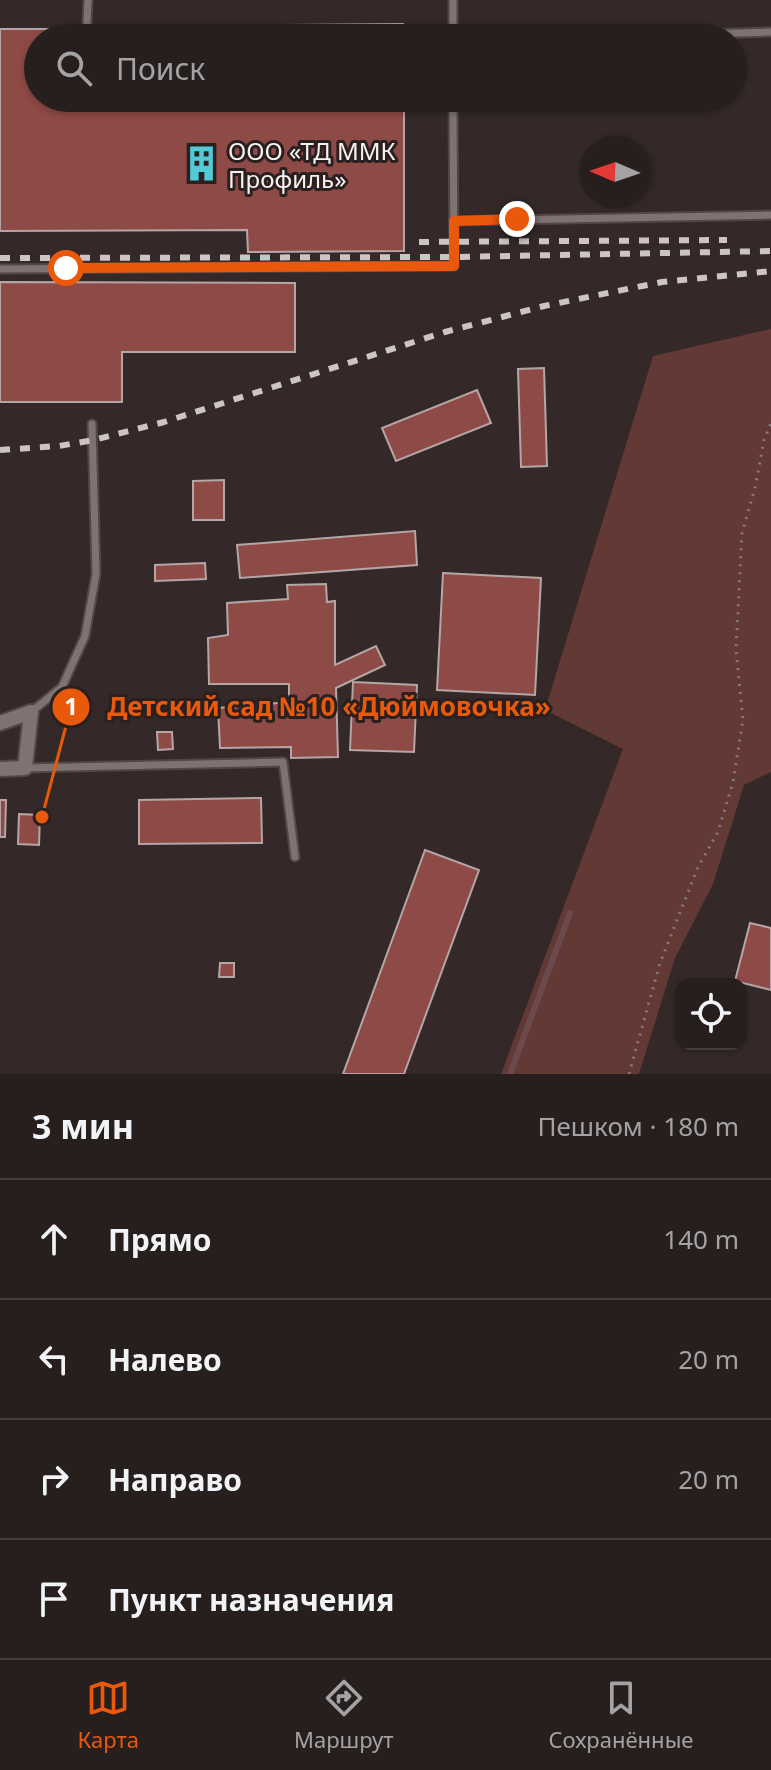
<!DOCTYPE html>
<html lang="ru">
<meta charset="utf-8">
<style>
body{margin:0;font-family:"Noto Sans",sans-serif;background:#2f2727;color:#f1f3f6}
.controls{position:absolute;right:24px;bottom:24px;display:grid;overflow:hidden;border-radius:16px;box-shadow:0 2px 6px #0004}
.controls button{width:72px;height:72px;display:grid;place-items:center;padding:0;border:0;border-bottom:2px solid #433d3c;background:#271f1e;color:#f1f3f6;font:40px sans-serif}
.compass{position:absolute;left:579px;top:136px;width:72px;height:72px;border-radius:50%;background:#271f1e;box-shadow:0 2px 6px #0004;rotate:272deg}
.stop{position:absolute;width:24px;height:24px;margin:-18px;border:6px solid #ea580c;border-radius:50%;background:#fff}
.stop.end{background:#ea580c;border-color:#fff;box-shadow:0 2px 8px #0008}
.list{margin:0;padding:0;list-style:none}
h2{display:flex;justify-content:space-between;align-items:center;height:104px;margin:0;padding:0 32px;font-size:34px}
h2 small{font-size:26px;font-weight:400;color:#a4a2a4}
.list li{display:grid;grid-template-columns:52px 1fr auto;gap:24px;align-items:center;box-sizing:border-box;height:120px;padding:0 32px;border-top:2px solid #433d3c}
.list b{display:block;font-size:30px;white-space:nowrap}
.list em{font-size:26px;font-style:normal;color:#a4a2a4}
.icon{flex:none;width:44px;height:44px;fill:none;stroke:currentColor;stroke-width:2;stroke-linecap:round;stroke-linejoin:round}
.map{position:relative;flex:none;width:771px;height:1074px;overflow:hidden}
.search{position:absolute;background:#271f1e;box-shadow:0 2px 6px #0004;left:24px;right:24px;top:24px;height:88px;display:flex;align-items:center;gap:20px;box-sizing:border-box;padding:0 28px;border-radius:44px;color:#a4a2a4;font-size:30px}
.sheet{height:584px;background:#271f1e}
nav{display:flex;justify-content:space-around;align-items:center;box-sizing:border-box;height:112px;border-top:2px solid #433d3c;background:#271f1e;font-size:22px;color:#a4a2a4}
nav a{display:grid;justify-items:center;gap:4px}
nav .on{color:#ea580c}
.map>svg:first-child{display:block}
.green{fill:#633936}
.lines{fill:none;stroke-linecap:round;stroke-linejoin:round}
.stream{stroke:#6c4a4c;stroke-width:6}
.building{fill:#8d4a47;stroke:#b4a6a5;stroke-width:2}
.service-casing{stroke:#504847;stroke-width:11}
.minor-casing{stroke:#504847;stroke-width:18}
.path{stroke:#847b7a;stroke-width:3;stroke-dasharray:2 6;stroke-linecap:butt}
.service{stroke:#7f7271;stroke-width:7}
.minor{stroke:#7f7271;stroke-width:14}
.rail{stroke:#cdc5c4;stroke-width:6;stroke-dasharray:10 10;stroke-linecap:butt}
.route{stroke:#ea580c;stroke-width:10}
.labels{text-anchor:middle;dominant-baseline:central;stroke-width:6;stroke-linejoin:round;paint-order:stroke}
.poi-label{font-size:24px;fill:#f8f1f0;stroke:#2a201f;text-anchor:start}
.leader{fill:none;stroke:#e8590c;stroke-width:3}
.callout-dot{fill:#e8590c;stroke:#2a201f;stroke-width:3}
.mark-label{font-size:24px;text-anchor:middle;font-weight:bold;fill:#fff}
.callout-label{font-size:26px;text-anchor:middle;font-weight:bold;fill:#e8590c;stroke:#2a201f;stroke-width:6;stroke-linejoin:round;paint-order:stroke}
</style>
<div class="map">
<svg width="771" height="1074" viewBox="0 0 771 1074">
<rect width="100%" height="100%" fill="#342928"/>
<path class="green" d="M771 329V772L744 785 713 884 675 958 639 1074H501L623 749 545 710 653 356Z"/>
<g class="lines">
<path class="stream" d="M510 1074 570 913"/>
</g>
<path class="building" d="M403 24V38H184V26Z
M0 29H68V38H38V98H404V251L248 252 247 230 0 231Z
M0 282 295 283V352H122V402H0Z
M544 368 547 466 521 467 518 369Z
M477 390 491 423 396 461 382 428Z
M224 480V520H193V481Z
M415 531 417 565 240 578 237 545Z
M205 563 206 579 155 581V565Z
M443 573 541 578 535 695 437 690Z
M326 584 327 602 335 601V665L376 646 385 665 336 688 338 757 291 758V747L220 748 218 708 289 702V684H209L208 638 228 635 227 603 288 599 287 585Z
M353 682 417 685 414 752 350 750Z
M157 732H172L173 749 158 750Z
M261 798 262 843 139 844V800Z
M0 800H6L5 837H0Z
M19 814 40 815 39 845 18 844Z
M425 850 479 870 404 1074H343Z
M750 923 771 928V990L735 981Z
M220 963H234V977H219Z"/>
<g class="lines">
<defs>
<path id="service" d="M453 0V38
M87 23 88 0
M578 38 771 32
M454 221 771 215
M0 269 454 266 453 98
M31 712 62 687 85 636 96 574 92 424
M25 768 283 762 295 857"/>
<path id="minor" d="M0 723 31 712 25 768 0 769"/>
</defs>
<use href="#service" class="service-casing"/>
<use href="#minor" class="minor-casing"/>
<path class="path" d="M629 1074 660 963 698 867 718 832 733 782 743 720 736 650 742 533 755 488 764 440 771 423"/>
<use href="#service" class="service"/>
<use href="#minor" class="minor"/>
<path class="rail" d="M419 242 727 240
M0 258 454 257 771 251
M0 450 59 446 94 440 164 422 445 332 544 306 662 282 771 271"/>
</g>
<g class="lines">
<path class="route" d="M66 268 454 266V221L517 219"/>
</g>
<defs>
<symbol id="building-bare" viewBox="-9 -9 18 18"><path d="M-4-6H4V6H1V3H-1V6H-4ZM-2.5-4.3h1.7v1.8h-1.7ZM.8-4.3h1.7v1.8H.8ZM-2.5-1h1.7V.8h-1.7ZM.8-1h1.7V.8H.8Z" fill="#52cbd7" stroke="#2a201f" stroke-width="2.5" paint-order="stroke"/></symbol>
</defs>
<g fill-rule="evenodd">
<use href="#building-bare" x="176" y="138" width="51" height="51"/>
</g>
<g class="labels">
<g class="poi-label">
<text x="228" y="150">ООО «ТД ММК<tspan x="228" dy="28">Профиль»</tspan></text>
</g>
</g>
<path class="leader" d="M42 817L71 707"/>
<g class="callout-dot">
<circle cx="42" cy="817" r="8"/>
<circle cx="71" cy="707" r="20"/>
</g>
<g class="mark-label">
<text x="71" y="715">1</text>
</g>
<g class="callout-label">
<text x="329" y="716">Детский сад №10 «Дюймовочка»</text>
</g>
</svg>
<div class="controls">
<button><svg class="icon" aria-label="locate" viewBox="0 0 24 24"><circle cx="12" cy="12" r="6"/><path d="M12 2v4M12 18v4M2 12h4M18 12h4"/></svg></button>
</div>
<svg class="compass" viewBox="-18 -18 36 36"><path d="M0-13l5 13h-10z" fill="#e53935"/><path d="M0 13l5-13h-10z" fill="#a4a2a4"/></svg>
<div class="stop" style="left:66px;top:268px"></div>
<div class="stop end" style="left:517px;top:219px"></div>
<div class="search"><svg class="icon" aria-label="search" viewBox="0 0 24 24"><circle cx="10" cy="10" r="6"/><path d="M15 15l6 6"/></svg>Поиск</div>
</div>
<section class="sheet">
<h2>3 мин<small>Пешком · 180 m</small></h2>
<ul class="list">
<li><svg class="icon" aria-label="ahead" viewBox="0 0 24 24"><path d="M12 20V5M6 11l6-6 6 6"/></svg><div><b>Прямо</b></div><em>140 m</em></li>
<li><svg class="icon" aria-label="left" viewBox="0 0 24 24"><path d="M17 20v-9H6M10 6l-5 5 5 5"/></svg><div><b>Налево</b></div><em>20 m</em></li>
<li><svg class="icon" aria-label="right" viewBox="0 0 24 24"><path d="M7 20v-9h11M14 6l5 5-5 5"/></svg><div><b>Направо</b></div><em>20 m</em></li>
<li><svg class="icon" aria-label="arrive" viewBox="0 0 24 24"><path d="M6 21V4h12l-3 4 3 4H6"/></svg><div><b>Пункт назначения</b></div></li>
</ul>
</section>
<nav>
<a class="on"><svg class="icon" aria-label="map" viewBox="0 0 24 24"><path d="M3 6l6-2 6 2 6-2v14l-6 2-6-2-6 2zM9 4v14M15 6v14"/></svg>Карта</a>
<a><svg class="icon" aria-label="directions" viewBox="0 0 24 24"><path d="M12 3l9 9-9 9-9-9zM9 14v-3h6M13 9l2 2-2 2"/></svg>Маршрут</a>
<a><svg class="icon" aria-label="saved" viewBox="0 0 24 24"><path d="M7 4h10v16l-5-4-5 4z"/></svg>Сохранённые</a>
</nav>
